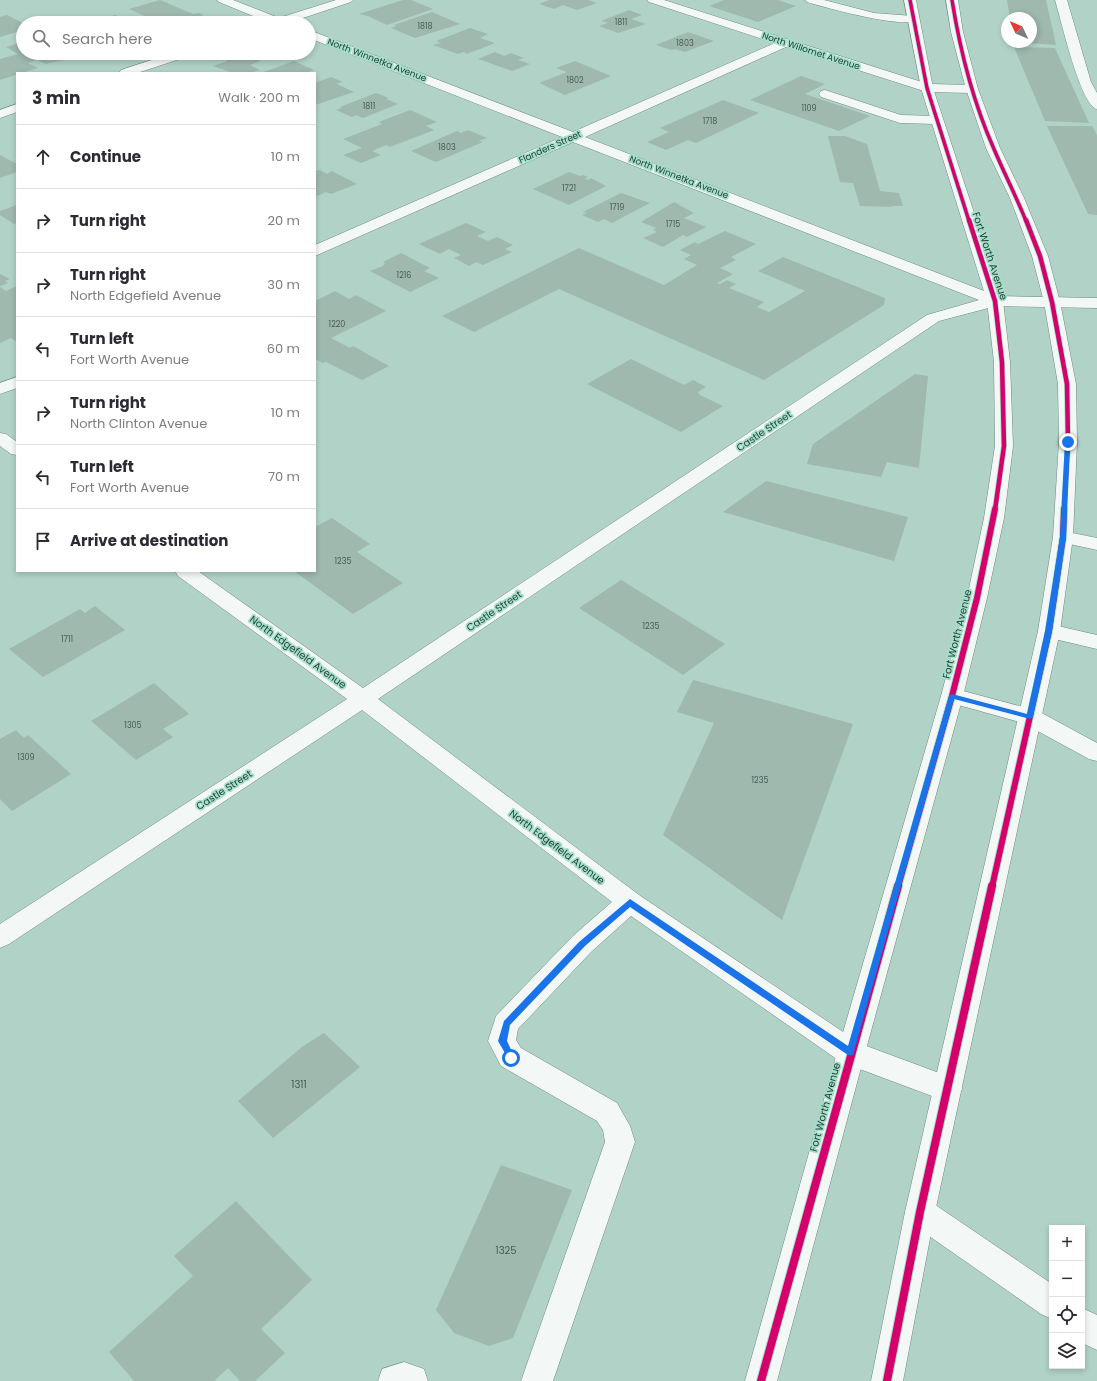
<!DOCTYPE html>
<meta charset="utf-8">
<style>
body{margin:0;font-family:Poppins,sans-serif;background:#f7f7f7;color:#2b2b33}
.controls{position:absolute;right:12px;bottom:12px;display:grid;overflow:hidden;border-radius:0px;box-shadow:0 2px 6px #0003}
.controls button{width:36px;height:36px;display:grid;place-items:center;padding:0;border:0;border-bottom:1px solid #e1e1e2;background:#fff;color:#2b2b33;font:20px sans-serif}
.compass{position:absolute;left:1001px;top:12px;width:36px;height:36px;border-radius:50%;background:#fff;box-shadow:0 2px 6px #0003;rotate:314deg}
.stop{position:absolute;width:12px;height:12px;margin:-9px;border:3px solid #1a73e8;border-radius:50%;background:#fff}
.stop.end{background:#1a73e8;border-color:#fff;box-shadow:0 1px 4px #0008}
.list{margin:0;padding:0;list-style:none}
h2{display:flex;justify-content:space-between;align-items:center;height:52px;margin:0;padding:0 16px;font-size:17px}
h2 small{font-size:13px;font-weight:400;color:#7c7c81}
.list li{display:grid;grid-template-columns:26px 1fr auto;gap:12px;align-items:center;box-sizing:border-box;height:64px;padding:0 16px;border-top:1px solid #e1e1e2}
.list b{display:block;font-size:15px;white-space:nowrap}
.list p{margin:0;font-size:13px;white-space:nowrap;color:#7c7c81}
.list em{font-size:13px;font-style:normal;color:#7c7c81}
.icon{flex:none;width:22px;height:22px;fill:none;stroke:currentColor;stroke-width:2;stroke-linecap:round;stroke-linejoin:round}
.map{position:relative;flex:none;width:1097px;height:1381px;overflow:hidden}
.search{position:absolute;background:#fff;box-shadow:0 2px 6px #0003;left:16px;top:16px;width:300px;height:44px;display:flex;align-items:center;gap:10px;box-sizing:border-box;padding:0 14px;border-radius:22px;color:#7c7c81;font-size:15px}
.panel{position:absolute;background:#fff;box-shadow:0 2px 6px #0003;left:16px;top:72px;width:300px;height:500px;border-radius:0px}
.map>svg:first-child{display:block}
.building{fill:#9fb9af}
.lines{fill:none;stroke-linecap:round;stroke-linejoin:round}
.minor-casing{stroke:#718a82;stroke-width:1}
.major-casing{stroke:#718a82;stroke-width:1}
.minor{fill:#f3f8f6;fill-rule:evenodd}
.major{fill:#f3f8f6;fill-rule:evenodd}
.cycleway-far3-casing{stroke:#a4dfca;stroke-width:5}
.cycleway-far2-casing{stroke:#a4dfca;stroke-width:6}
.cycleway-far1-casing{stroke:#a4dfca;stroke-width:8}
.cycleway-casing{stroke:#a4dfca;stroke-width:10}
.cycleway-far3{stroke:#d6006c;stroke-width:3.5}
.cycleway-far2{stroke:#d6006c;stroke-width:4.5}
.cycleway-far1{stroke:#d6006c;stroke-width:6}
.cycleway{stroke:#d6006c;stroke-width:8}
.route{fill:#1a73e8}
.labels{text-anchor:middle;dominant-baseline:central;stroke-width:3.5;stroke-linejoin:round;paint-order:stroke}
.number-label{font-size:8px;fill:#465e56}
.far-street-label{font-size:9px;fill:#284038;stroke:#a4dfca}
.street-label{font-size:10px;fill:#284038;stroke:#a4dfca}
.near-number-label{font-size:10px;fill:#465e56}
</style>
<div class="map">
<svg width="1097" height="1381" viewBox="0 0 1097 1381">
<rect width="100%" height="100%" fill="#b1d2c6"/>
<path class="building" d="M160 0 193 14 199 13 204 15 186 20 189 22 185 23H160L129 9Z
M403 0H411L433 9 387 25 368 16 359 14Z
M549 0H588L597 3 577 10 563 5 554 9 539 4Z
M724 0H778L796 6 758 22 709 6Z
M1007 0H1046L1056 45 1026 43 1031 42V18H1010Z
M629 10 642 15 631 19 646 24 618 33 599 26 608 23 601 21Z
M432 12 460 24 415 38 391 28 396 26 394 25Z
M7 15 23 23V30L0 37V17Z
M115 15 137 23 91 22Z
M470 28 488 34 480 38 495 43 467 54 464 52 458 54 433 45 441 43 436 41Z
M688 32 714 41 685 52 675 49 671 50 656 45Z
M23 42V53H67L76 57 46 64 37 60 28 63 38 68 0 80V59L18 54 6 47Z
M1014 47 1055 48 1089 123 1045 121Z
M495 52 504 56 511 53 524 58 518 60 530 64 512 71 478 59Z
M250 53H274L257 59 261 61 250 65 260 70 250 73H233L213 66 227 61 225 60Z
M294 61 314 70 306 73H261Z
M575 61 611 76 565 95 539 83 567 72 556 68Z
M801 76 825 84 805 94 870 116 839 131 750 100Z
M331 77 343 82 337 84 354 92 315 105V83Z
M376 93 389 98 386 99 398 104 363 118 356 115 352 117 336 110 342 108 340 107Z
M723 100 759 113 696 143 688 140 666 150 647 142 669 132 660 128Z
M410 110 437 122 426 126 434 130 390 147 386 145 372 151 381 155 361 163 343 155 362 148 343 139 382 124 379 122Z
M1047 126H1092L1097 135V215L1088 214Z
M468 130 487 138 479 141 483 142 436 162 411 151 457 131 461 133Z
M828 136H845L867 144 880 191 899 193 903 206H891L892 207 860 206 853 183 840 182Z
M0 155 17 164V172L0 178Z
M320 170 327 174 332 171 357 184 331 194 326 192 315 197V171Z
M569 172 580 176 583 175 588 177 585 179 588 180 591 178 606 186 569 205 533 189Z
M621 193 650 203 612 223 604 219 598 222 582 215 587 213 583 212Z
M674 202 694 213 684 218 706 227 687 237 683 235 663 247 643 238 657 232 653 230 656 228 641 222Z
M17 205V223L14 224 0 215V211Z
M466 223 486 232 477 236 488 241 497 237 513 245 505 249 512 252 483 265 476 262 469 266 454 258 461 255 449 249 440 254 419 244Z
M725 231 756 244 731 257 736 260 720 268 733 274 717 283 720 284 727 280 736 284 729 288 764 302 757 307 769 312 805 291 758 271 783 257 885 298 884 305 764 380 559 289 474 332 442 316 579 248 664 285 697 265 684 259 691 255 680 250 695 242 698 244Z
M401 253 430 268 424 271 439 278 410 292 370 271 383 266 385 263 383 262Z
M0 274 10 279 5 281 8 283 0 286Z
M17 286V342L11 338 0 343V287L6 291Z
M335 291 349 299 356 295 386 311 331 338 350 348 353 346 389 366 362 380 326 362 323 363 315 359V301Z
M631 359 684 385 693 380 706 387 698 392 700 395 723 406 681 432 587 384Z
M915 374 928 376 919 468 887 462 881 477 807 464 813 444Z
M766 481 908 517 894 561 723 512Z
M332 518 370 544 357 552 403 583 353 614 294 571H315V527Z
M621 580 725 644 683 675 579 608Z
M95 606 125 630 43 677 9 649 80 609 85 613Z
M693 680 853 724 782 920 663 835 714 723 677 712Z
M154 683 189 714 163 729 173 737 136 760 91 721Z
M16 730 24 738 28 735 71 774 12 811 0 799V739Z
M324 1033 360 1067 273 1138 238 1101 302 1047Z
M501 1165 572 1190 513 1338 489 1346 454 1333 436 1310Z
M236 1201 312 1280 261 1329 285 1353 255 1381H240L228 1368 214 1381H134L109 1352 193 1276 174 1256Z"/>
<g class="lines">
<defs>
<path id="minor" d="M217 0H233L279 18 336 0H353L351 2 288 23H270L219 2Z
M647 0H664L928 84 972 85 978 89 972 93 927 92 786 47 585 137 997 296 1097 298V308L996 306 939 321 378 699 639 895 861 1044 958 1080 962 1089 958 1098 948 1102 841 1062 631 916 591 952 518 1029 516 1040 521 1048 617 1103 630 1126 635 1142 553 1381H521L605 1142 603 1130 597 1121 501 1066 488 1041 496 1016 573 936 612 902 362 710 9 944 0 948V924L347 699 178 576 175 571H198L363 688 927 315 979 300 573 142 315 256V245L562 137 309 38V30L573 132 775 43 649 2Z
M805 0H824L874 13 913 16 919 19C910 31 823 7 807 2Z
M1055 0H1067L1091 82 1097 93V109C1080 105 1061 19 1055 0Z
M173 53H191L189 56 137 73H119L121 70Z
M825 90 901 115 936 116 943 120 936 124 900 123 821 97 819 94 821 91Z
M17 104V112L0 118V110Z
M17 377V388L0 394V383Z
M0 433 6 434 17 442V455L11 454 0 446Z
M1063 531 1097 538V550L1056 541 1053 537 1056 533Z
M1049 624 1097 635V649L1042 636 1038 631 1042 626Z
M952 688 1038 711 1097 743V761L1089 759 1023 723 944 701 941 696 944 691Z
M920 1198 931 1202 1052 1284V1319L1041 1314 909 1222 905 1212 909 1202Z
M1082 1308 1097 1315V1350L1082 1343Z
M404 1362 424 1369 428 1381H378L382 1369Z"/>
<path id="major" d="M904 0H916L933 88 1003 301 1010 362 1013 446 1004 518 987 598 963 696 865 1053 777 1381H745L837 1053 941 696 967 598 984 518 995 446 994 362 987 301 921 88Z
M946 0H958L963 32 978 89 1000 148 1024 198 1048 256 1060 302 1076 384 1077 442 1073 537 1060 631 935 1212 903 1381H871L905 1212 1038 631 1053 537 1059 442 1058 384 1044 302 1032 256 1010 198 986 148 966 89 951 32Z"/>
</defs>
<use href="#minor" class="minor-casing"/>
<use href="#major" class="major-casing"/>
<use href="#minor" class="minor"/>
<use href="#major" class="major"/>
<defs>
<path id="cycleway-far3" d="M910 0 927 88 969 221
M952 0C960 50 973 102 994 149 1004 173 1016 196 1026 221"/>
<path id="cycleway-far2" d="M969 220 995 301 1002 362 1004 446 995 510
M1026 220 1040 256 1052 302 1067 384 1068 442 1064 510"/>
<path id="cycleway-far1" d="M898 887 952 696 977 598 995 509
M992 887 1049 631 1063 537 1064 509"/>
<path id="cycleway" d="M761 1381 898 886
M887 1381 920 1212 992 886"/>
</defs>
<use href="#cycleway-far3" class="cycleway-far3-casing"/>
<use href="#cycleway-far2" class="cycleway-far2-casing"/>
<use href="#cycleway-far1" class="cycleway-far1-casing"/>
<use href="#cycleway" class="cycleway-casing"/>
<use href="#cycleway-far3" class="cycleway-far3"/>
<use href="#cycleway-far2" class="cycleway-far2"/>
<use href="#cycleway-far1" class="cycleway-far1"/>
<use href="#cycleway" class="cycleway"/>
</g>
<path class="route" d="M1068 440 1070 442 1066 537 1052 631 1033 717 1030 719 954 699 853 1055H848L630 907 585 946 510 1025 507 1041 515 1058 514 1060H509L498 1041 504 1021 579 942 630 899 848 1046 949 696 952 694 1027 714 1045 631 1060 537 1065 442Z"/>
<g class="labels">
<g class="number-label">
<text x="621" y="22">1811</text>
<text x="425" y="26">1818</text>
<text x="685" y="43">1803</text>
<text x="575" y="80">1802</text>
<text x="369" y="106">1811</text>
<text x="809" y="108">1109</text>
<text x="710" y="121">1718</text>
<text x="447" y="147">1803</text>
<text x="569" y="188">1721</text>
<text x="617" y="207">1719</text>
<text x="673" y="224">1715</text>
<text x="404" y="275">1216</text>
<text x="337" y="324">1220</text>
<text x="343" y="561">1235</text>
<text x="651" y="626">1235</text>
<text x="67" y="639">1711</text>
<text x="133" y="725">1305</text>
<text x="26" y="757">1309</text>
<text x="760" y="780">1235</text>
</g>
<g class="far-street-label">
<text transform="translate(811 51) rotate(18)">North Willomet Avenue</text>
<text transform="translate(377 60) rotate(21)">North Winnetka Avenue</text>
<text transform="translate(550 147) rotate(-24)">Flanders Street</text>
<text transform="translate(679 177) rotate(21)">North Winnetka Avenue</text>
</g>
<g class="street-label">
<text transform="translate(990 256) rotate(72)">Fort Worth Avenue</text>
<text transform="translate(764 431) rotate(-34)">Castle Street</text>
<text transform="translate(494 611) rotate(-34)">Castle Street</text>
<text transform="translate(957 634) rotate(-76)">Fort Worth Avenue</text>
<text transform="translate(298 652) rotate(36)">North Edgefield Avenue</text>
<text transform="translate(224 790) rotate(-33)">Castle Street</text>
<text transform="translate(557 847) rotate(37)">North Edgefield Avenue</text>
<text transform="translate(825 1107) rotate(-75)">Fort Worth Avenue</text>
</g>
<g class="near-number-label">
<text x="299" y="1084">1311</text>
<text x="506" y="1250">1325</text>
</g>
</g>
</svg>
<div class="controls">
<button>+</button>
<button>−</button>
<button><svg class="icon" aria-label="locate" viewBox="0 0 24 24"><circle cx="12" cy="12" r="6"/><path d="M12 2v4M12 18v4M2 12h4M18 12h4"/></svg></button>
<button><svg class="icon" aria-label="layers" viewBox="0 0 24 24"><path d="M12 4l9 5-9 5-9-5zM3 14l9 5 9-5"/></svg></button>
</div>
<svg class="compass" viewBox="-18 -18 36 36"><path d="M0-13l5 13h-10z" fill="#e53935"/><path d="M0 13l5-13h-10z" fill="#7c7c81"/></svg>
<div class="stop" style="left:511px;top:1058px"></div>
<div class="stop end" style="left:1068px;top:442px"></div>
<div class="search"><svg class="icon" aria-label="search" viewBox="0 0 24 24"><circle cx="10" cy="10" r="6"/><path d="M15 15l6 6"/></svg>Search here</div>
<section class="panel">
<h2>3 min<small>Walk · 200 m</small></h2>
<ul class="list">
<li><svg class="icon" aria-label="ahead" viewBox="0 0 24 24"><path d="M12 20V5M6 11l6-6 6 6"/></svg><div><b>Continue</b></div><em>10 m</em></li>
<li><svg class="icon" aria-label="right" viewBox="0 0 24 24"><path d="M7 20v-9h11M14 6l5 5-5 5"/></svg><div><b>Turn right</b></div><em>20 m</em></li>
<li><svg class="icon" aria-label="right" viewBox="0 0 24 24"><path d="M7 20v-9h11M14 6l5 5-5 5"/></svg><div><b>Turn right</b><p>North Edgefield Avenue</p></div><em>30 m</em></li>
<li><svg class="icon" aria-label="left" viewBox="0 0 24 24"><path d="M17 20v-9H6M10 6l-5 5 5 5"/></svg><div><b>Turn left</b><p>Fort Worth Avenue</p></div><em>60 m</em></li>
<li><svg class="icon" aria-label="right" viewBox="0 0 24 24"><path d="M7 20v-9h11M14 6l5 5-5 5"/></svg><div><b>Turn right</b><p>North Clinton Avenue</p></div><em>10 m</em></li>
<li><svg class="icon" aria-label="left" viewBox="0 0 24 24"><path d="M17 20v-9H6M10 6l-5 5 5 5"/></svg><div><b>Turn left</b><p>Fort Worth Avenue</p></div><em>70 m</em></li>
<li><svg class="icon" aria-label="arrive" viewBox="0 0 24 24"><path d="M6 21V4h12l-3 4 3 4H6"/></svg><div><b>Arrive at destination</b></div></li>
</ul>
</section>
</div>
